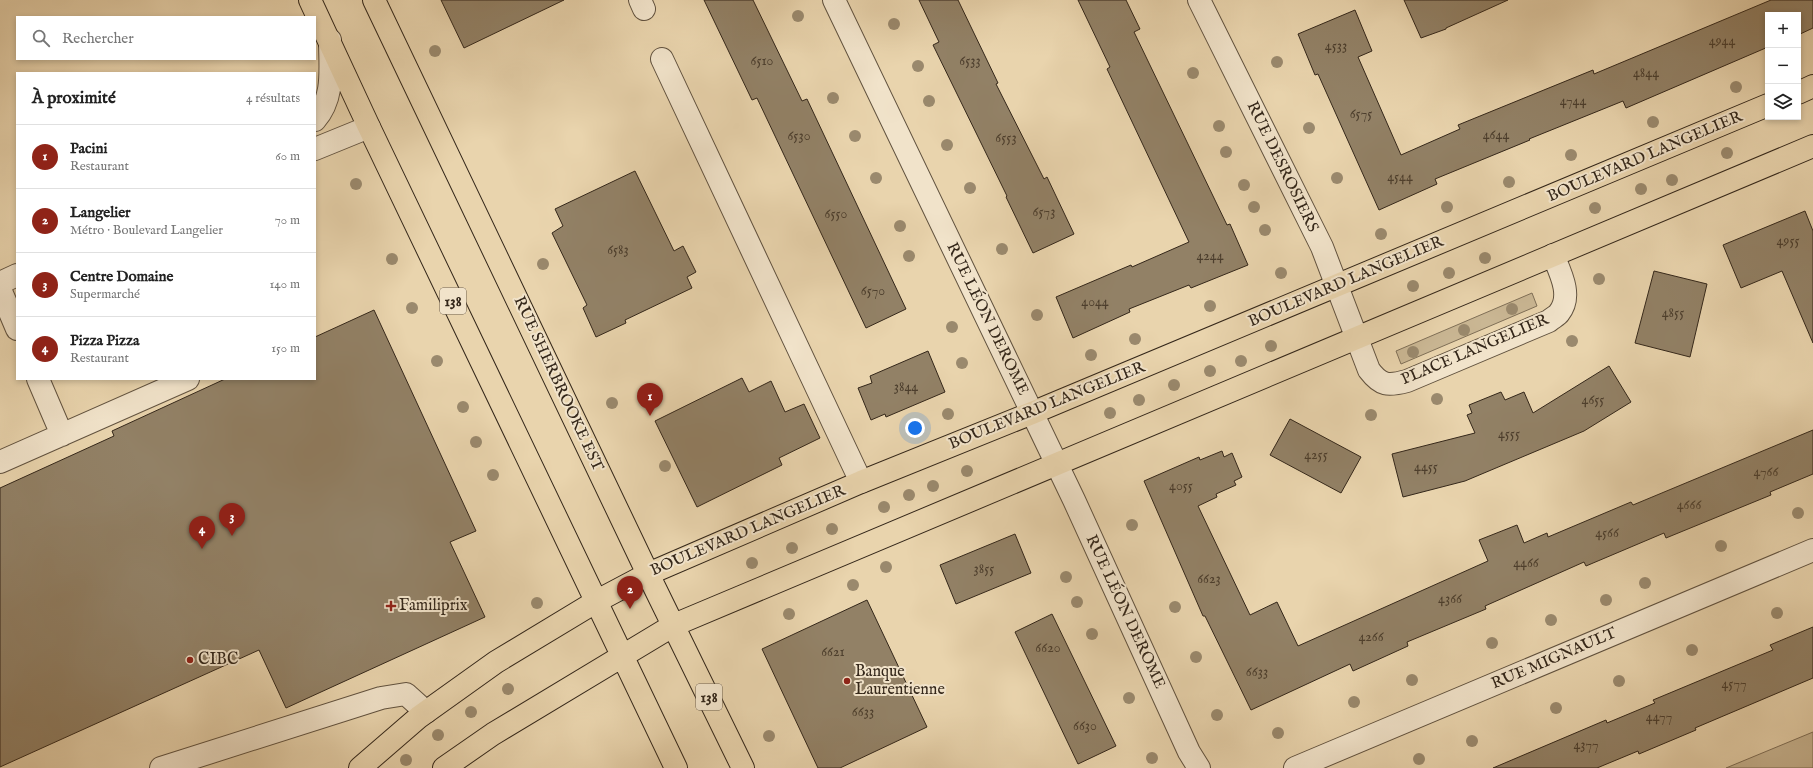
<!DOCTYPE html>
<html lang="fr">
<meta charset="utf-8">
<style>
body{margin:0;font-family:"IM FELL English",serif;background:#f2f2f2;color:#222}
.controls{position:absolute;right:12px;top:12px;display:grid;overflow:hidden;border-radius:0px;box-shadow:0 2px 6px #0003}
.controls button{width:36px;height:36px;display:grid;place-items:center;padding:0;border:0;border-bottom:1px solid #e0e0e0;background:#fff;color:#222;font:20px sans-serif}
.you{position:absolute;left:915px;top:428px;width:14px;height:14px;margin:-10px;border:3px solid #fff;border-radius:50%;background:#1a73e8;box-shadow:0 0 0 6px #1a73e833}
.badge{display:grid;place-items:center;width:26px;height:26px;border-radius:50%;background:#8f2418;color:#fff;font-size:13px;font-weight:700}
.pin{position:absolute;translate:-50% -33px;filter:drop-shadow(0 1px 2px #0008)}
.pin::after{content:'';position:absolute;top:21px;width:14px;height:12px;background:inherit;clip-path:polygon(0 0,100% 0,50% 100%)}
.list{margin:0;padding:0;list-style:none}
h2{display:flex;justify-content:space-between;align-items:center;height:52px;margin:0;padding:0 16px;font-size:17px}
h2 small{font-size:13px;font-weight:400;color:#767676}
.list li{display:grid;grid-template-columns:26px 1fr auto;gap:12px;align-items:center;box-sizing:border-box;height:64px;padding:0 16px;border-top:1px solid #e0e0e0}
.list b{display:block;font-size:15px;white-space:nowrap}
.list p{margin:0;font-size:13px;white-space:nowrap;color:#767676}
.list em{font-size:13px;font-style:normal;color:#767676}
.icon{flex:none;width:22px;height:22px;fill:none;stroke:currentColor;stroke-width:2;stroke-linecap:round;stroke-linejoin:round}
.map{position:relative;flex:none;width:1813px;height:768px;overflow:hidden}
.search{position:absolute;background:#fff;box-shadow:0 2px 6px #0003;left:16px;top:16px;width:300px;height:44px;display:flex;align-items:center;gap:10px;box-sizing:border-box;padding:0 14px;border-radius:0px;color:#767676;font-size:15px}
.panel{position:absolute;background:#fff;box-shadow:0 2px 6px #0003;left:16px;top:72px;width:300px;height:308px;border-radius:0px}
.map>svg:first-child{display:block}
.green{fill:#cab794;stroke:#7f6f57}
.building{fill:#928166;stroke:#34271a}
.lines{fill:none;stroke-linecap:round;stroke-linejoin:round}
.minor-casing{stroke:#61523f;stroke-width:24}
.major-casing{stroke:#34271a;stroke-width:24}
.minor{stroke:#f1e3ca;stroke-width:22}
.major{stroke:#e9d4ad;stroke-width:22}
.tree{fill:#9a896d}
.poi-dot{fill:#8f2418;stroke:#f1e3ca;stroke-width:1.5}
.labels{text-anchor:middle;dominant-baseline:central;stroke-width:4;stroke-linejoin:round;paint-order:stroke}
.number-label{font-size:14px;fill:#4c3e2d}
.shield{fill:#f1e3ca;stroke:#6d5f4f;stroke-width:1}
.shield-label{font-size:15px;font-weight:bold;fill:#34271a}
.street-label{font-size:16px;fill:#34271a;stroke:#f1e3ca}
.poi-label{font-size:16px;fill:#34271a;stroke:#f1e3ca;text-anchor:start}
</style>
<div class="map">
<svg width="1813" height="768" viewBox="0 0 1813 768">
<rect width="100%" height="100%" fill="#e9d4ad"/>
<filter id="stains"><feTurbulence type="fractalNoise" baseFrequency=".005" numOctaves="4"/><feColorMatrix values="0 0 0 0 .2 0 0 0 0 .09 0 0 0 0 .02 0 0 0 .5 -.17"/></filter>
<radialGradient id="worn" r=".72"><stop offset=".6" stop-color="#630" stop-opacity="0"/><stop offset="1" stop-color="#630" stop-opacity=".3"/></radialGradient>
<path class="green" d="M1532 293 1537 306 1401 364 1396 351Z
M1813 732V768H1726Z"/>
<path class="building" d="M441 0H564L464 48Z
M704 0H753L802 101 807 99 906 309 866 328 757 98 752 100Z
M919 0H958L998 83 996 84 1044 179 1047 177 1074 234 1033 253 1006 197 1007 196 933 45 939 42Z
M1078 0H1126L1140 29 1134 32 1227 225 1230 224 1248 265 1191 288 1189 285 1129 309 1130 312 1073 338 1056 297 1131 265 1132 267 1189 242 1107 69 1110 67Z
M1404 0H1508L1446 28V29L1421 38Z
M1771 0H1813V28L1798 35V15H1768V47L1626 108 1623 101 1529 139 1530 140 1435 179 1437 184 1379 210 1318 74 1315 75 1298 34 1355 10 1372 51 1358 57 1401 155 1460 129 1458 125 1593 70 1594 74Z
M635 171 674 251 683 246 696 272 687 277 692 288 625 320 626 323 596 337 583 308 587 305 552 233 563 226 555 209Z
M1805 211 1813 231V343L1782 271 1741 288 1723 245Z
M1654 271 1707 284 1690 357 1635 343Z
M374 310 476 531 450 542 485 617 286 708 259 650 0 767V488L114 436 112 431 225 379H315V337Z
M928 351 945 392 886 417 885 414 871 420 858 388 872 383 870 376Z
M1609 366 1631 402 1584 431 1465 481 1403 497 1392 454 1475 433 1467 415 1472 413 1469 405 1501 392 1505 400 1524 392 1533 413Z
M742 378 749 392 771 381 785 412 804 404 820 438 779 458 782 465 697 507 655 421Z
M1290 419 1361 457 1341 493 1270 455Z
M1813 430V474L1770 492 1771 495 1666 538 1664 533 1586 566 1584 562 1485 606 1486 609 1407 642 1408 646 1353 671 1350 664 1251 710 1205 616H1203L1144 481 1199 457 1200 460 1222 451 1224 457 1232 453 1242 477 1234 481 1236 485 1216 494 1217 497 1198 506 1250 615 1277 602 1298 646 1488 561 1479 540 1517 525 1524 543 1547 533 1548 537 1631 502 1633 505Z
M1015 534 1031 573 956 604 940 565Z
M867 600 927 727 840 768H818L762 649Z
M1052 614 1116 746 1078 764 1015 632Z
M1813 627V678L1695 728 1696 730 1639 754 1638 751 1597 768H1493L1606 720 1607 723 1655 703 1653 700 1773 650 1770 645Z"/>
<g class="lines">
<defs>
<path id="minor" d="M640 0 644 9
M834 0 1074 500 1189 752 1199 768
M1199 0 1322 247 1369 370C1381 386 1388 386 1407 381L1549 321C1552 318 1557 316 1559 313 1573 296 1560 272 1553 255
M662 59 861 482
M315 120C335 97 330 68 330 40
M315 149 369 127
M0 283 17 275
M0 289 17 329
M38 379 62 435
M0 462 188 379
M161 768 381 698 406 694 426 712
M1295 768 1813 550"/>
<path id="major" d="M310 0 369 127 676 768
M374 0 648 574 743 768
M1798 93 1813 86
M360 768 419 717 496 662 597 601 648 574 861 482 1032 413 1768 105
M444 768 493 734 674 625 1813 146"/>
</defs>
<use href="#minor" class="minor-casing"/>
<use href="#major" class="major-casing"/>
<use href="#minor" class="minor"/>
<use href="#major" class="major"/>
</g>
<g class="tree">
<circle cx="798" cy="16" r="6"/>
<circle cx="894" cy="24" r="6"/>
<circle cx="435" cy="51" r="6"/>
<circle cx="1277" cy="62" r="6"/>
<circle cx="918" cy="66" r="6"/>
<circle cx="1193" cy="73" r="6"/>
<circle cx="1736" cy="87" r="6"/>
<circle cx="833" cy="98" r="6"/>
<circle cx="929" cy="101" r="6"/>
<circle cx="1653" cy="122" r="6"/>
<circle cx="1219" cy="126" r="6"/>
<circle cx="1309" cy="128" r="6"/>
<circle cx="855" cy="136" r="6"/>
<circle cx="947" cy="145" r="6"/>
<circle cx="1226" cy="152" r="6"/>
<circle cx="1727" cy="153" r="6"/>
<circle cx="1571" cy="155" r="6"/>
<circle cx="876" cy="178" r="6"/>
<circle cx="1337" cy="178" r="6"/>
<circle cx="1672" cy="180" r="6"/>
<circle cx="1509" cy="182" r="6"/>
<circle cx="356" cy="184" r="6"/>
<circle cx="1244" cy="185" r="6"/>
<circle cx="970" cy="188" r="6"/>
<circle cx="1641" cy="189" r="6"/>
<circle cx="1254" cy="207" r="6"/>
<circle cx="1447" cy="207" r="6"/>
<circle cx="1595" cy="208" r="6"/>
<circle cx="900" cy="226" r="6"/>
<circle cx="1265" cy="230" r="6"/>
<circle cx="1381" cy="234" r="6"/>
<circle cx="1002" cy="249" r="6"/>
<circle cx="909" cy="256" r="6"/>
<circle cx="1485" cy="258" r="6"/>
<circle cx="392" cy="259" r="6"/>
<circle cx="543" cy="264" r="6"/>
<circle cx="1281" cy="273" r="6"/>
<circle cx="1449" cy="273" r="6"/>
<circle cx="1599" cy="279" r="6"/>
<circle cx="1413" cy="286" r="6"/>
<circle cx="1210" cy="306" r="6"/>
<circle cx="412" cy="308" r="6"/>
<circle cx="1512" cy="309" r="6"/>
<circle cx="1037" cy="315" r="6"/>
<circle cx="952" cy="327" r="6"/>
<circle cx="1464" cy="330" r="6"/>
<circle cx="1135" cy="339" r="6"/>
<circle cx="1572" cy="341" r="6"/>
<circle cx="1271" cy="346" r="6"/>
<circle cx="1413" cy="352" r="6"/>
<circle cx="1091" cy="355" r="6"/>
<circle cx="437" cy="361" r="6"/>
<circle cx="1241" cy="361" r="6"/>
<circle cx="962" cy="363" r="6"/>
<circle cx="1210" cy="371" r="6"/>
<circle cx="1174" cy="385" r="6"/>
<circle cx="1437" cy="399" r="6"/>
<circle cx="1139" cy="400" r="6"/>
<circle cx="612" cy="403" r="6"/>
<circle cx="463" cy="407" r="6"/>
<circle cx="1110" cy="413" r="6"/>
<circle cx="948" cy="414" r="6"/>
<circle cx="1371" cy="415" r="6"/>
<circle cx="476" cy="442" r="6"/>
<circle cx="665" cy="466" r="6"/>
<circle cx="967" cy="471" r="6"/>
<circle cx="493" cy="475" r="6"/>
<circle cx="933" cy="486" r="6"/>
<circle cx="909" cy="495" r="6"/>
<circle cx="884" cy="507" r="6"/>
<circle cx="1798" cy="513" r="6"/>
<circle cx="1132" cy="525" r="6"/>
<circle cx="832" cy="529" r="6"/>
<circle cx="1721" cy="546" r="6"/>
<circle cx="792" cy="548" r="6"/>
<circle cx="752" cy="563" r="6"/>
<circle cx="886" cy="567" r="6"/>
<circle cx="1066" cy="577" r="6"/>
<circle cx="1645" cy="583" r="6"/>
<circle cx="853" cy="585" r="6"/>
<circle cx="1606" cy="600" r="6"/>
<circle cx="1077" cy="602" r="6"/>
<circle cx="537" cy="603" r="6"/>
<circle cx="1175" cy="607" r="6"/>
<circle cx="1777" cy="613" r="6"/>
<circle cx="789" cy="614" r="6"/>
<circle cx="1551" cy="620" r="6"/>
<circle cx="1092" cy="634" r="6"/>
<circle cx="1492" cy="643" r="6"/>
<circle cx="1692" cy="650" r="6"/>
<circle cx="1196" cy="657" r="6"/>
<circle cx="1412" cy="680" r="6"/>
<circle cx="1619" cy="681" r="6"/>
<circle cx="508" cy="689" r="6"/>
<circle cx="1129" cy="698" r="6"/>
<circle cx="1354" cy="702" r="6"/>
<circle cx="1556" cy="708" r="6"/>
<circle cx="471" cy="712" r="6"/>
<circle cx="1217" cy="715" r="6"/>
<circle cx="1278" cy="733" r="6"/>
<circle cx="438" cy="735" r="6"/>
<circle cx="769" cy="736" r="6"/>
<circle cx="1472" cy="741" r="6"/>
<circle cx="1152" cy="758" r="6"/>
<circle cx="1419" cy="759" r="6"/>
<circle cx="406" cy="760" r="6"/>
</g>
<g class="poi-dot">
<path d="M389 600h4v4h4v4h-4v4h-4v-4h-4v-4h4z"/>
<circle cx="190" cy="660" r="4"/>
<circle cx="847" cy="681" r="4"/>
</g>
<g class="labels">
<g class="number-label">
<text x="1722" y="41">4944</text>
<text x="1336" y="46">4533</text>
<text x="762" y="61">6510</text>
<text x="970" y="61">6533</text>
<text x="1646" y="73">4844</text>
<text x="1573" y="101">4744</text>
<text x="1361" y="114">6575</text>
<text x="1496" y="135">4644</text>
<text x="799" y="136">6530</text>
<text x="1006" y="138">6553</text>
<text x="1400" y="177">4544</text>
<text x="1044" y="212">6573</text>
<text x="836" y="214">6550</text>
<text x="1788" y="241">4955</text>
<text x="618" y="250">6583</text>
<text x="1210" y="256">4244</text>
<text x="873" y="291">6570</text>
<text x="1095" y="302">4044</text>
<text x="1673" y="313">4855</text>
<text x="906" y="387">3844</text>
<text x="1593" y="400">4655</text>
<text x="1509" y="434">4555</text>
<text x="1316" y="455">4255</text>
<text x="1426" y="467">4455</text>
<text x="1766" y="472">4766</text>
<text x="1181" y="486">4055</text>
<text x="1689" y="505">4666</text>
<text x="1607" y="533">4566</text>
<text x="1526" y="563">4466</text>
<text x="984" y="569">3855</text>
<text x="1209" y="579">6623</text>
<text x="1450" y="599">4366</text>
<text x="1371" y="637">4266</text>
<text x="1048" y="648">6620</text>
<text x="833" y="652">6621</text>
<text x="1257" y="672">6633</text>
<text x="1734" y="684">4577</text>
<text x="863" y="712">6633</text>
<text x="1659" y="717">4477</text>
<text x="1085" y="726">6630</text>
<text x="1586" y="745">4377</text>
</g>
<g class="shield">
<rect x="440" y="288" width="26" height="26" rx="3"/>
<rect x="696" y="684" width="26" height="26" rx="3"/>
</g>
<g class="shield-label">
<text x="453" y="301">138</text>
<text x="709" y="697">138</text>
</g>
<g class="street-label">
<text transform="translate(1645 157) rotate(-23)">BOULEVARD LANGELIER</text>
<text transform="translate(1282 167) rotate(64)">RUE DESROSIERS</text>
<text transform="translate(1346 282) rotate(-23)">BOULEVARD LANGELIER</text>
<text transform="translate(987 319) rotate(64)">RUE LÉON DEROME</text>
<text transform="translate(1475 350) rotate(-23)">PLACE LANGELIER</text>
<text transform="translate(558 384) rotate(65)">RUE SHERBROOKE EST</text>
<text transform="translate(1047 406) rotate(-22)">BOULEVARD LANGELIER</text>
<text transform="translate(748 531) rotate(-23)">BOULEVARD LANGELIER</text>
<text transform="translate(1125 612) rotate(65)">RUE LÉON DEROME</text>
<text transform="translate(1554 659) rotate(-23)">RUE MIGNAULT</text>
</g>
<g class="poi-label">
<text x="399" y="606">Familiprix</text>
<text x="198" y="660">CIBC</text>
<text x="855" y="672">Banque<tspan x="855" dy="18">Laurentienne</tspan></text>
</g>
</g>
<rect width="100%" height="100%" filter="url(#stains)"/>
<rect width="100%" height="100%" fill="url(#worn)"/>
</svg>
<div class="controls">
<button>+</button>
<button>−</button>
<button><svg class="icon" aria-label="layers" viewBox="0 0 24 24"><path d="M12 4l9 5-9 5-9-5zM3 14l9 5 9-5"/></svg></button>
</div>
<div class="you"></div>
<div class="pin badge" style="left:650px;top:416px">1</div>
<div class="pin badge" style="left:630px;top:609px">2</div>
<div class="pin badge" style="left:232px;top:536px">3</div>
<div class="pin badge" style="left:202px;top:549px">4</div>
<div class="search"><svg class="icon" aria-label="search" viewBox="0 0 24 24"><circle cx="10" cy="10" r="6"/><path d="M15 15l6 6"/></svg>Rechercher</div>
<section class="panel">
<h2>À proximité<small>4 résultats</small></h2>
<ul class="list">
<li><span class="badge">1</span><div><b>Pacini</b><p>Restaurant</p></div><em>60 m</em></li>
<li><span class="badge">2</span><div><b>Langelier</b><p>Métro · Boulevard Langelier</p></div><em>70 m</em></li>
<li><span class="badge">3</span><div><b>Centre Domaine</b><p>Supermarché</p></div><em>140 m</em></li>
<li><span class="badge">4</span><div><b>Pizza Pizza</b><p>Restaurant</p></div><em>150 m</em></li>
</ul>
</section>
</div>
